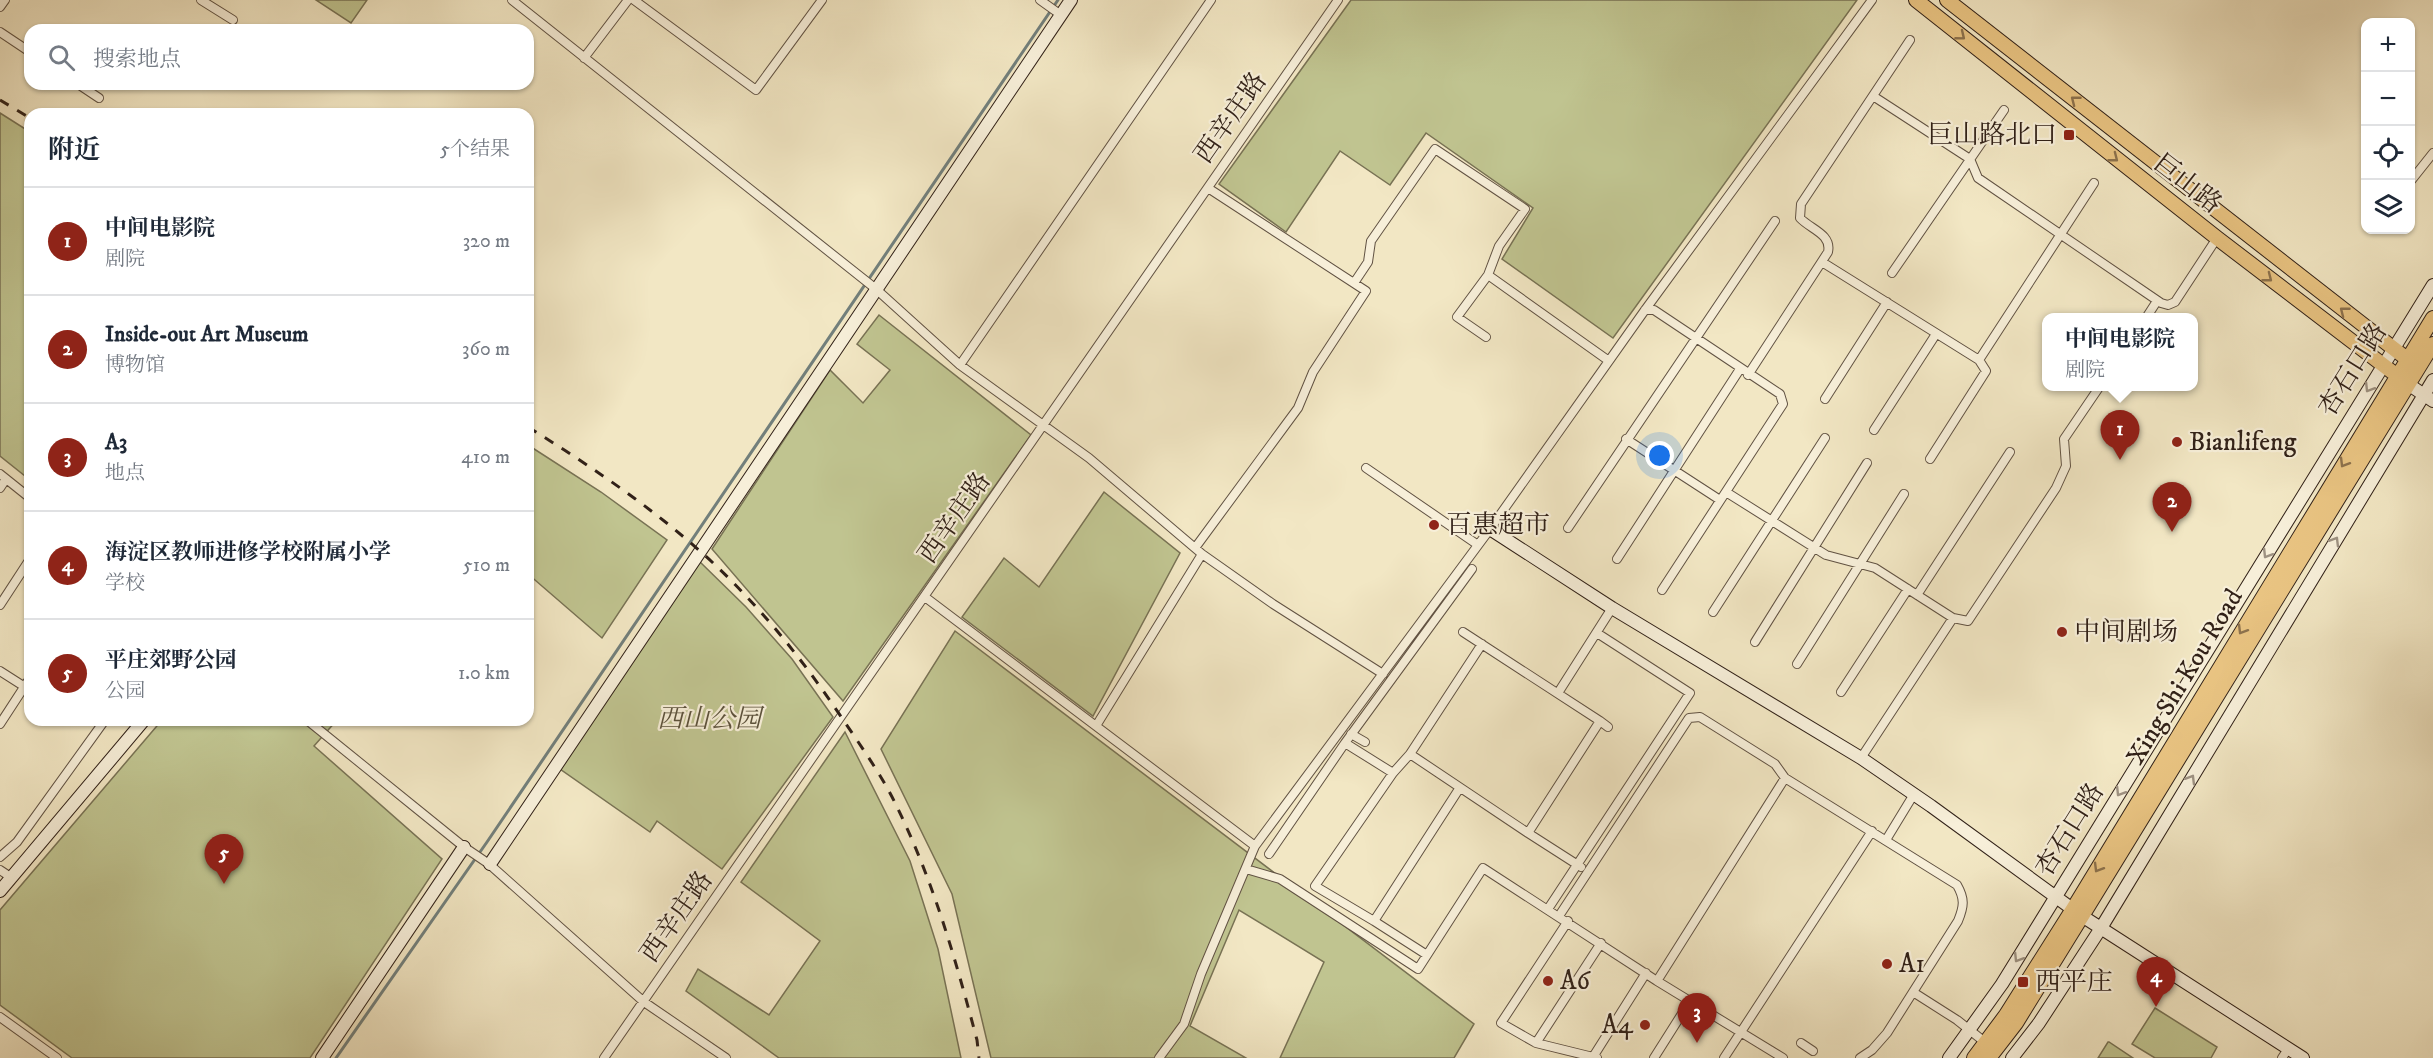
<!DOCTYPE html>
<html lang="zh">
<meta charset="utf-8">
<style>
body{margin:0;font-family:"IM FELL DW Pica","Noto Serif SC",serif;background:#f2f2f3;color:#1f2937}
.controls{position:absolute;right:18px;top:18px;display:grid;overflow:hidden;border-radius:12px;box-shadow:0 2px 4px #0004}
.controls button{width:54px;height:54px;display:grid;place-items:center;padding:0;border:0;border-bottom:2px solid #e0e1e3;background:#fff;color:#1f2937;font:30px sans-serif}
.you{position:absolute;left:1660px;top:456px;width:21px;height:21px;margin:-15px;border:4px solid #fff;border-radius:50%;background:#1a73e8;box-shadow:0 0 0 9px #1a73e833}
.badge{display:grid;place-items:center;width:39px;height:39px;border-radius:50%;background:#8f2418;color:#fff;font-size:20px;font-weight:700}
.pin{position:absolute;translate:-50% -50px;filter:drop-shadow(0 2px 3px #0008)}
.pin::after{content:'';position:absolute;top:32px;width:21px;height:18px;background:inherit;clip-path:polygon(0 0,100% 0,50% 100%)}
.popup{position:absolute;left:2042px;top:313px;width:156px;height:78px;box-sizing:border-box;display:grid;place-content:center;border-radius:12px;background:#fff;filter:drop-shadow(0 2px 4px #0005);font-size:20px;white-space:nowrap;color:#747a83}
.popup b{font-size:22px;color:#1f2937}
.popup::after{content:'';position:absolute;left:50%;top:100%;margin-left:-12px;border:12px solid transparent;border-top-color:#fff}
.list{margin:0;padding:0;list-style:none}
h2{display:flex;justify-content:space-between;align-items:center;height:78px;margin:0;padding:0 24px;font-size:26px}
h2 small{font-size:20px;font-weight:400;color:#747a83}
.list li{display:grid;grid-template-columns:39px 1fr auto;gap:18px;align-items:center;box-sizing:border-box;height:108px;padding:0 24px;border-top:2px solid #e0e1e3}
.list b{display:block;font-size:22px;white-space:nowrap}
.list p{margin:0;font-size:20px;white-space:nowrap;color:#747a83}
.list em{font-size:20px;font-style:normal;color:#747a83}
.icon{flex:none;width:33px;height:33px;fill:none;stroke:currentColor;stroke-width:2;stroke-linecap:round;stroke-linejoin:round}
.map{position:relative;flex:none;width:2433px;height:1058px;overflow:hidden}
.search{position:absolute;background:#fff;box-shadow:0 2px 4px #0004;left:24px;top:24px;width:510px;height:66px;display:flex;align-items:center;gap:15px;box-sizing:border-box;padding:0 21px;border-radius:18px;color:#747a83;font-size:22px}
.panel{position:absolute;background:#fff;box-shadow:0 2px 4px #0004;left:24px;top:108px;width:510px;height:618px;border-radius:18px}
.map>svg:first-child{display:block}
.green{fill:#c0c490;stroke:#787254;stroke-width:1.5}
.lines{fill:none;stroke-linecap:round;stroke-linejoin:round}
.stream{stroke:#727f7b;stroke-width:3}
.street-casing{stroke:#615243;stroke-width:10}
.secondary-casing{stroke:#312118;stroke-width:14}
.primary-casing{stroke:#312118;stroke-width:16}
.street{stroke:#f7efd9;stroke-width:8}
.secondary{stroke:#f7efd9;stroke-width:12}
.primary{stroke:#e9c482;stroke-width:14}
.rail{stroke:#312118;stroke-width:3;stroke-dasharray:10 10;stroke-linecap:butt}
.oneway{stroke:#8d724d}
.oneway2{stroke:#9e9282}
.poi-dot{fill:#8f2418;stroke:#f7efd9;stroke-width:2}
.labels{text-anchor:middle;dominant-baseline:central;stroke-width:4.5;stroke-linejoin:round;paint-order:stroke}
.street-label{font-size:26px;fill:#312118;stroke:#f7efd9}
.poi-label{font-size:26px;fill:#312118;stroke:#f7efd9;text-anchor:start}
.park-label{font-size:26px;font-style:italic;fill:#5c523c;stroke:#f7efd9}
</style>
<div class="map">
<svg width="2433" height="1058" viewBox="0 0 2433 1058">
<rect width="100%" height="100%" fill="#f2e7c4"/>
<filter id="stains"><feTurbulence type="fractalNoise" baseFrequency=".00333" numOctaves="4"/><feColorMatrix values="0 0 0 0 .2 0 0 0 0 .09 0 0 0 0 .02 0 0 0 .5 -.17"/></filter>
<radialGradient id="worn" r=".72"><stop offset=".6" stop-color="#630" stop-opacity="0"/><stop offset="1" stop-color="#630" stop-opacity=".3"/></radialGradient>
<path class="green" d="M316 0H367L351 23Z
M1351 0H1857L1613 338 1502 259 1533 208 1426 133 1390 185 1340 151 1286 232 1219 184Z
M0 113 30 132V480L0 456Z
M879 315 1031 435 843 701 712 549 830 370 863 403 890 370 857 344Z
M528 445 601 492 667 540 602 638 528 574Z
M1104 492 1180 553 1093 716 962 617 1004 558 1039 587Z
M698 560 746 607 792 659 833 717 722 869 657 821 650 832 560 769Z
M955 631 1474 1024 1454 1058H1280L1324 962 1239 910 1190 1026 1246 1058H991L952 894 881 749Z
M162 720H337L314 746 442 859 310 1058H72L0 1005V910Z
M845 732 910 861 938 949 961 1058H779L686 991 698 969 769 1015 820 941 741 882Z
M2155 1008 2217 1047 2211 1058H2155L2132 1044Z
M2108 1042H2109L2133 1058H2098Z"/>
<g class="lines">
<path class="stream" d="M336 1058 487 842 1058 0"/>
<defs>
<path id="street" d="M201 0 233 20
M512 0 876 289 960 365 1089 458 1202 554 1273 604 1383 674
M634 0 756 90 822 0
M1040 0 1061 15
M0 7 5 0
M0 32 30 52
M584 58 628 0
M78 84 99 98
M1873 96 1970 159 1978 178 2161 303 2168 305 2175 302 2217 238
M2410 182 2433 153
M1822 262 1979 360 1986 371 1930 459
M1892 273 2004 110
M1488 275 1609 361
M1354 283 1368 262 1371 241 1435 149 1525 209 1499 246 1488 275 1457 317 1486 337
M1645 310H1654L1780 394 1783 404 1662 590
M2146 318 2157 301
M1979 360 2094 183
M960 365 1211 0
M1748 375 1828 252C1832 234 1810 229 1800 218L1801 204 1910 40
M1825 399 1887 302
M1874 430 1936 334
M1626 439 1720 500
M1366 468 1478 545
M0 474 30 498
M0 488 6 479
M1726 492 1826 555 1875 568 1953 618 1968 621 2056 488 2066 466 2064 439 2100 386
M1568 528 1775 221
M1195 548 1298 408 1313 372 1366 291 1208 188
M1617 559 1740 369
M1917 595 2010 452
M925 597 1255 846
M0 605 30 559
M1713 612 1825 438
M1463 632 1600 721 1528 833 1581 867
M1755 642 1867 463
M1482 644 1410 754 1528 833
M1797 664 1904 494
M0 671 25 687
M1841 692 1908 589
M1558 693 1612 608
M307 720 464 847 489 864 644 1002 726 1058
M1600 721 1608 727
M0 724 30 678
M1096 726 1202 554
M1351 734 1365 742
M1345 743 1472 569
M1861 758 1953 618
M1886 840 1914 794
M1269 854 1345 743 1393 773
M0 857 17 842 105 720
M1246 869 1280 879 1418 969 1483 868 1657 981 1785 778
M0 870 12 878
M1548 909 1690 693 1597 633
M1559 916 1689 718 1700 717 1775 764 1785 778 1957 885C1965 899 1964 906 1958 921L1887 1033 1872 1050 1860 1058
M1374 921 1315 886 1393 773 1410 754
M1427 955 1374 921 1459 789
M1657 981 1783 1058
M1913 992 1957 1020 1986 1043
M0 1017 57 1058
M1536 1043 1501 1023 1568 921
M1801 1043 1813 1051
M1593 1057 1646 973
M604 1058 1338 0
M1159 1058 1184 1024 1201 974 1255 846 1490 529 1645 310 1872 0
M1597 1058 1536 1043 1601 943
M1654 1058 1690 1001
M1724 1058 1872 831
M2282 1058 2288 1049"/>
<path id="secondary" d="M2408 384 2433 401
M1490 529 1612 608 1861 758 1931 806 2082 916 2303 1058
M490 864 1071 0
M0 891 144 720
M322 1058 464 847
M1949 1058 2002 984 2433 285
M2012 1058 2039 1023 2101 928 2433 380"/>
<path id="primary" d="M1916 0 2217 238 2404 381
M1947 0 2407 359
M1974 1058 2006 1015 2073 909 2433 318
M1989 1058 2016 1023 2082 916 2433 344"/>
</defs>
<use href="#street" class="street-casing"/>
<use href="#secondary" class="secondary-casing"/>
<use href="#primary" class="primary-casing"/>
<use href="#street" class="street"/>
<use href="#secondary" class="secondary"/>
<use href="#primary" class="primary"/>
<path class="rail" d="M0 100 30 118
M528 427C605 475 684 529 746 596 783 635 816 679 846 724 865 752 884 779 898 809 934 883 956 961 977 1040L979 1058"/>
</g>
<defs><path id="oneway-chevron" d="M-2-3.5L2.5 0L-2 3.5" fill="none" stroke-width="1.6" stroke-linecap="round" stroke-linejoin="round" transform="scale(1.5)"/></defs>
<g class="oneway">
<use href="#oneway-chevron" transform="translate(1961 36) rotate(39)"/>
<use href="#oneway-chevron" transform="translate(2075 100) rotate(-142)"/>
<use href="#oneway-chevron" transform="translate(2114 158) rotate(38)"/>
<use href="#oneway-chevron" transform="translate(2268 278) rotate(38)"/>
<use href="#oneway-chevron" transform="translate(2344 311) rotate(-142)"/>
<use href="#oneway-chevron" transform="translate(2344 463) rotate(121)"/>
<use href="#oneway-chevron" transform="translate(2242 630) rotate(121)"/>
<use href="#oneway-chevron" transform="translate(2098 868) rotate(121)"/>
</g>
<g class="oneway2">
<use href="#oneway-chevron" transform="translate(2369 388) rotate(122)"/>
<use href="#oneway-chevron" transform="translate(2335 541) rotate(-59)"/>
<use href="#oneway-chevron" transform="translate(2267 554) rotate(122)"/>
<use href="#oneway-chevron" transform="translate(2191 779) rotate(-59)"/>
<use href="#oneway-chevron" transform="translate(2120 792) rotate(122)"/>
<use href="#oneway-chevron" transform="translate(2018 958) rotate(122)"/>
</g>
<g class="poi-dot">
<rect x="2063" y="129" width="12" height="12" rx="3"/>
<circle cx="2177" cy="442" r="6"/>
<circle cx="1434" cy="525" r="6"/>
<circle cx="2062" cy="632" r="6"/>
<circle cx="1887" cy="964" r="6"/>
<circle cx="1548" cy="981" r="6"/>
<rect x="2017" y="976" width="12" height="12" rx="3"/>
<circle cx="1645" cy="1025" r="6"/>
</g>
<g class="labels">
<g class="street-label">
<text transform="translate(1231 118) rotate(-55)">西辛庄路</text>
<text transform="translate(2187 184) rotate(38)">巨山路</text>
<text transform="translate(2353 370) rotate(-58)">杏石口路</text>
<text transform="translate(955 518) rotate(-55)">西辛庄路</text>
<text transform="translate(2185 677) rotate(-59)">Xing Shi Kou Road</text>
<text transform="translate(2070 830) rotate(-58)">杏石口路</text>
<text transform="translate(677 917) rotate(-55)">西辛庄路</text>
</g>
<g class="poi-label">
<text x="2057" y="135" text-anchor="end">巨山路北口</text>
<text x="2189" y="442">Bianlifeng</text>
<text x="1446" y="525">百惠超市</text>
<text x="2074" y="632">中间剧场</text>
<text x="1899" y="964">A1</text>
<text x="1560" y="981">A6</text>
<text x="2035" y="982">西平庄</text>
<text x="1633" y="1025" text-anchor="end">A4</text>
</g>
<g class="park-label">
<text x="709" y="719">西山公园</text>
</g>
</g>
<rect width="100%" height="100%" filter="url(#stains)"/>
<rect width="100%" height="100%" fill="url(#worn)"/>
</svg>
<div class="controls">
<button>+</button>
<button>−</button>
<button><svg class="icon" aria-label="locate" viewBox="0 0 24 24"><circle cx="12" cy="12" r="6"/><path d="M12 2v4M12 18v4M2 12h4M18 12h4"/></svg></button>
<button><svg class="icon" aria-label="layers" viewBox="0 0 24 24"><path d="M12 4l9 5-9 5-9-5zM3 14l9 5 9-5"/></svg></button>
</div>
<div class="you"></div>
<div class="pin badge" style="left:2120px;top:460px">1</div>
<div class="popup"><b>中间电影院</b>剧院</div>
<div class="pin badge" style="left:2172px;top:532px">2</div>
<div class="pin badge" style="left:1697px;top:1043px">3</div>
<div class="pin badge" style="left:2156px;top:1007px">4</div>
<div class="pin badge" style="left:224px;top:884px">5</div>
<div class="search"><svg class="icon" aria-label="search" viewBox="0 0 24 24"><circle cx="10" cy="10" r="6"/><path d="M15 15l6 6"/></svg>搜索地点</div>
<section class="panel">
<h2>附近<small>5个结果</small></h2>
<ul class="list">
<li><span class="badge">1</span><div><b>中间电影院</b><p>剧院</p></div><em>320 m</em></li>
<li><span class="badge">2</span><div><b>Inside-out Art Museum</b><p>博物馆</p></div><em>360 m</em></li>
<li><span class="badge">3</span><div><b>A3</b><p>地点</p></div><em>410 m</em></li>
<li><span class="badge">4</span><div><b>海淀区教师进修学校附属小学</b><p>学校</p></div><em>510 m</em></li>
<li><span class="badge">5</span><div><b>平庄郊野公园</b><p>公园</p></div><em>1.0 km</em></li>
</ul>
</section>
</div>
